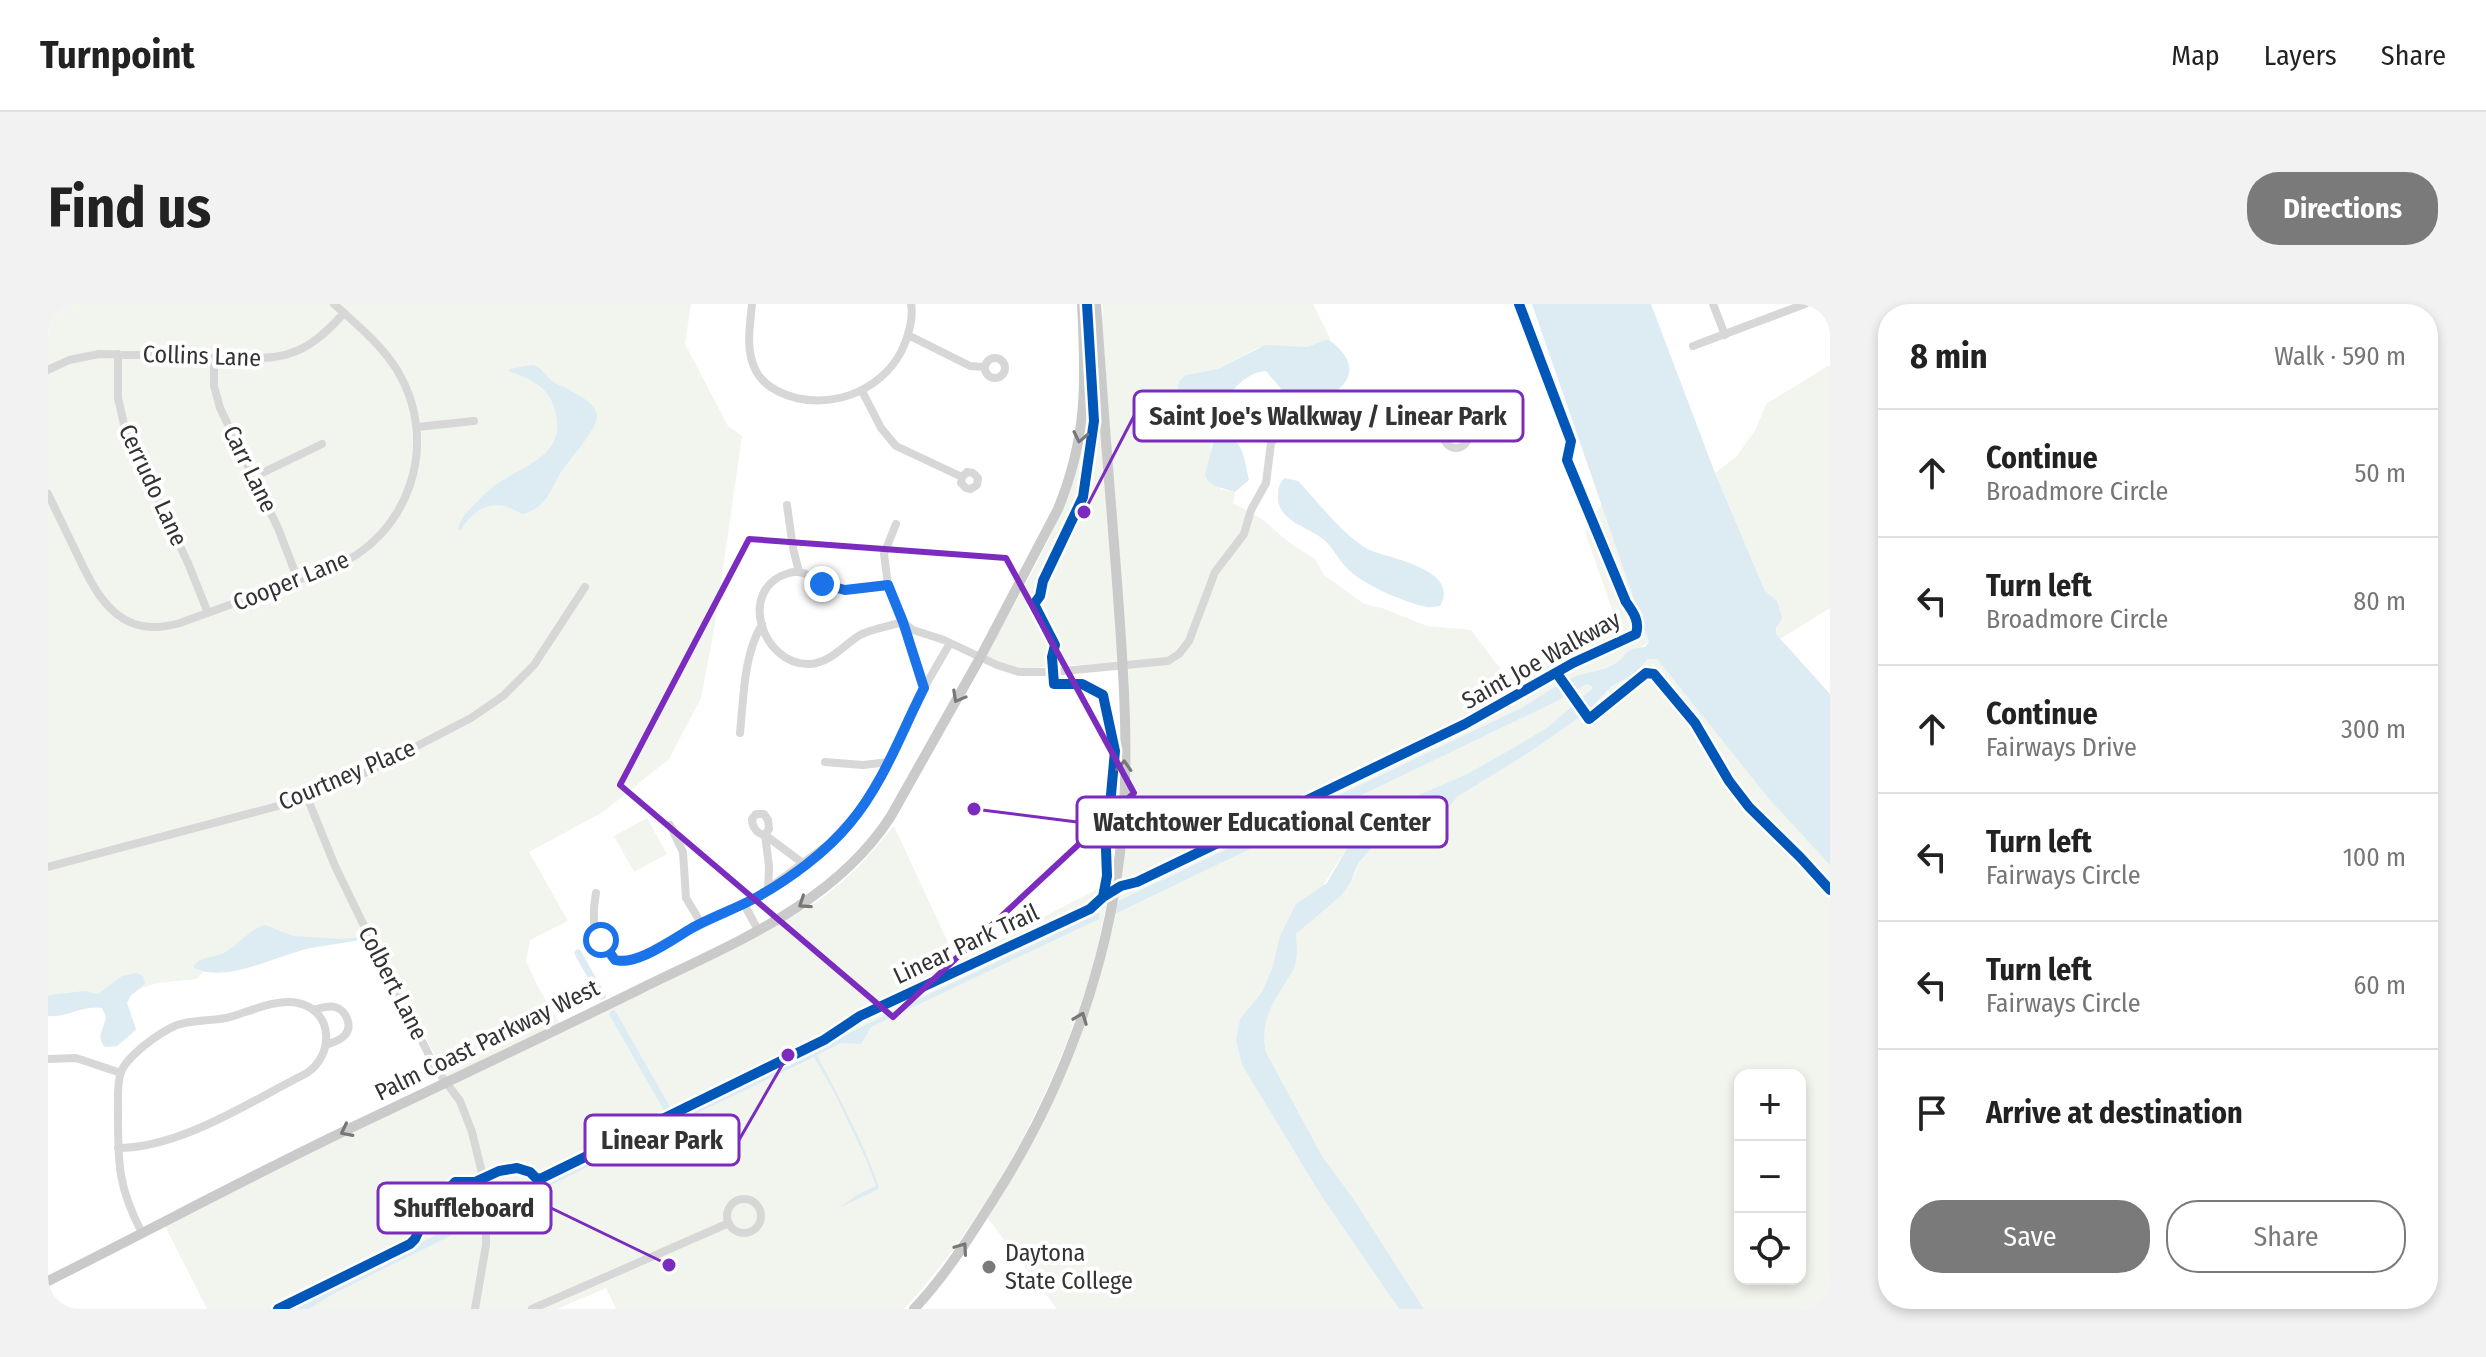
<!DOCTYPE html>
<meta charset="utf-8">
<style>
body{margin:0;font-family:"Fira Sans Condensed",sans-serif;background:#f2f2f2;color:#222}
.controls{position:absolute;right:24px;bottom:24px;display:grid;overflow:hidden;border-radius:16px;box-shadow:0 4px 12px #0003}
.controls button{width:72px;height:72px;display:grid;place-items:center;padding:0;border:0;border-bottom:2px solid #e0e0e0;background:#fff;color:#222;font:40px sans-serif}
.stop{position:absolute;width:24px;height:24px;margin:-18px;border:6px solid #1a73e8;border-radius:50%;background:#fff}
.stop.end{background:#1a73e8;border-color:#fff;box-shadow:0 2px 8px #0008}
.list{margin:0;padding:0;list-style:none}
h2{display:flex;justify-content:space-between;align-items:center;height:104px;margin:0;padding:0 32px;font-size:34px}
h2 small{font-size:26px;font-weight:400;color:#767676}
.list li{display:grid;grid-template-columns:52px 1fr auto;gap:24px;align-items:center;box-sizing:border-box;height:128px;padding:0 32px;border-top:2px solid #e0e0e0}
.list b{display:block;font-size:30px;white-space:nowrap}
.list p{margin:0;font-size:26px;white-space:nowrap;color:#767676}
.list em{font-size:26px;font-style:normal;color:#767676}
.actions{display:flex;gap:16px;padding:24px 32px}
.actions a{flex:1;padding:18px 0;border:2px solid #7a7a7a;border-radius:32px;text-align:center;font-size:28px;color:#7a7a7a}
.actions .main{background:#7a7a7a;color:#fff}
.icon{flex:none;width:44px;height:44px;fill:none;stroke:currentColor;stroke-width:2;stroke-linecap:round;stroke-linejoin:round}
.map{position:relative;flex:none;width:1782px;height:1005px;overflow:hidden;border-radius:32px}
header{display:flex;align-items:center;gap:48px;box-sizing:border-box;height:112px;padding:0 40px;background:#fff;border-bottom:2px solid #e0e0e0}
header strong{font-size:38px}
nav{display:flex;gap:44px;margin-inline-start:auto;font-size:28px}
.intro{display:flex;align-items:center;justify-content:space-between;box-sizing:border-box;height:192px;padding:0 48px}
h1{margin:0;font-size:56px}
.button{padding:20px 36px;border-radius:32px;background:#7a7a7a;color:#fff;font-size:28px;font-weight:700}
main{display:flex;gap:48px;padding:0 48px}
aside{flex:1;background:#fff;border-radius:32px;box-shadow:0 4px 12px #0003}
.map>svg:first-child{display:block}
.green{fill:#f1f5ed;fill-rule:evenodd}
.water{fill:#ddebf3}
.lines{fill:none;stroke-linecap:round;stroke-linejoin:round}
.canal{stroke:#ddebf3;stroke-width:7}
.minor{stroke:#d7d7d7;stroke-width:8}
.major{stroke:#cacaca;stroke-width:10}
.cycleway-casing{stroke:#fff;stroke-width:15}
.cycleway{stroke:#0057b8;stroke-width:10}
.oneway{stroke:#777}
.route{stroke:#1a73e8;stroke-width:10}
.marked{fill:none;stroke:#7b2cbf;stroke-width:6;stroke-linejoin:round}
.poi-dot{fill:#7a7a7a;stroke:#fff;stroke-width:3}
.labels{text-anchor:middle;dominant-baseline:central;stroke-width:8;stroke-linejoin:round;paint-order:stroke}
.street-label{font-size:24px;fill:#333;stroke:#fff}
.poi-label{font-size:24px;fill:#333;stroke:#fff;text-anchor:start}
.leader{fill:none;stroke:#7b2cbf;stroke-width:3}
.callout-dot{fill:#7b2cbf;stroke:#fff;stroke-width:3}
.callout{fill:#fff;stroke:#7b2cbf;stroke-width:3}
.callout-label{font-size:26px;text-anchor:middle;font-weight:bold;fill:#333}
</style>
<header>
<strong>Turnpoint</strong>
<nav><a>Map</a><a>Layers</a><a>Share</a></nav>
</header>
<div class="intro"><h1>Find us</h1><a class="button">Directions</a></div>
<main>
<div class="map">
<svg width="1782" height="1005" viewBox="0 0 1782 1005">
<rect width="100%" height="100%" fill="#fff"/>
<path class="green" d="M0 0H643L637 40 680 122 694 132 667 320 653 394 621 455 555 508 481 548 520 617 482 636 478 657 490 683 512 720 399 774 324 630C302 640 280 640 257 645 222 653 192 671 155 668L149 675C127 678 93 676 79 696L80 706 88 726C78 735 71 743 57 743 47 732 56 725 58 712L54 704C35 701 19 713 0 712Z
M1055 0H1265L1283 36 1280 35 1259 43 1218 42 1209 44 1170 65 1138 71 1132 76V95C1144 110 1171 120 1163 143L1172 185 1187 188 1185 199 1214 215 1243 240 1267 255 1276 271 1316 300 1334 304 1379 322 1423 326 1454 367 1572 328 1537 228 1554 199 1601 338 1564 361 1522 375 1475 403 1070 597C1078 560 1079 522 1080 485 1082 432 1084 380 1076 329L1054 14Z
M1041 55H1046L1054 129 1071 358 971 365 937 353C991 254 1046 174 1041 55Z
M1780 62H1782V304L1732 335 1728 330C1729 304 1738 308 1717 287L1667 169 1688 153 1708 125 1718 100Z
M1604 353 1609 355 1721 495 1782 561V1005H1376L1305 894 1274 852 1218 748C1212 719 1223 701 1238 678 1241 673 1246 667 1247 661 1250 651 1249 641 1248 630L1294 591 1308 568 1311 558 1333 534 1403 501 1409 493 1482 448 1539 408 1570 377 1586 370 1600 355ZM1692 771H1752V975H1692Z
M1539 380H1543L1545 385 1500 423 1465 444 1419 470 1373 490 1322 520 1303 537 1225 662 1214 688 1192 715 1188 736 1194 761 1274 893 1351 1005H1009L938 912 980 847 1009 785 1065 611 1507 398Z
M599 514 619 550 586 568 566 532Z
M846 522 909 658 1063 578C1056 611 1050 646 1040 678 1003 795 939 915 856 1005H568L558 984 509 1005H159L117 922 336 811 568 702 742 614 773 595 794 578 811 562Z"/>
<path class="water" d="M1484 0H1603L1667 169 1717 287 1729 297 1734 314 1728 324V330L1782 390V561L1721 495 1609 355H1600L1586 370 1564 382 1539 408 1482 448 1409 493 1403 501 1333 534 1311 558 1302 579 1294 591 1248 630C1249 641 1250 651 1247 661 1246 667 1241 673 1238 678 1223 701 1212 719 1218 748L1274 852 1305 894 1376 1005H1351L1274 893 1194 761 1188 736 1192 715 1214 688 1225 662 1232 632 1248 600 1279 579 1303 537 1321 520 1373 490 1419 470 1465 444 1500 423 1544 385V382L1539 380 1507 398 1065 611 1070 597 1475 403C1491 393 1507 382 1524 374 1537 368 1554 367 1566 360 1583 350 1574 345 1597 343L1601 338Z
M1280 35C1307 54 1311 78 1277 93 1269 96 1260 97 1251 99 1244 101 1240 103 1232 103L1234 86 1218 67C1195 68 1171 96 1175 120 1177 131 1185 132 1190 140 1197 149 1198 165 1201 176L1187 188 1167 182 1160 177 1157 171C1159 160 1163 150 1165 139 1169 119 1142 108 1132 95L1130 82 1132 76 1138 71 1170 65 1217 41 1259 43Z
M483 61C495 62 497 73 507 79 517 84 551 98 549 113 548 126 523 154 515 165 507 175 505 187 496 197 490 203 484 208 475 210 469 208 463 204 457 202 437 198 422 210 413 226H410C412 215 419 207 427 200 435 191 445 182 455 176 481 160 517 149 508 110 502 82 484 76 461 67L462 65Z
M1237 174 1250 177C1269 197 1287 221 1308 237 1314 242 1322 247 1330 249 1350 256 1412 268 1392 302 1386 303 1380 304 1374 302 1352 296 1313 280 1298 263 1289 254 1285 243 1275 235 1258 222 1227 216 1230 189 1231 182 1232 178 1237 174Z
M1051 609V615L823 723 813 740 793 739 769 751C791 794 815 837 831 883L829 886 791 904 809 891 828 882 818 855 786 788 766 753 637 815V826L627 830 618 823 445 911V905L635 812 715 770Z
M217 621 245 632 294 635 311 633 312 636C293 640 273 641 255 646 224 654 175 680 145 663 153 650 168 655 179 647 193 638 201 626 217 621Z
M88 669 95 672 97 680 83 691 79 699 88 725 69 742 57 743C47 732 57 725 58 712L54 704C34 701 19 714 0 712V692L2 691 36 687 50 690 74 672Z"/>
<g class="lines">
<path class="canal" d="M530 649 554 692
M565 710 622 810
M254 1005 283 987 451 904"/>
<path class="minor" d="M704 0C702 22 697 46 708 67 716 82 733 90 748 94 796 105 847 78 860 30 863 20 865 10 863 0
M1665 0 1677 31
M860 31 922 62 936 63
M1645 42 1757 0
M70 50V94L78 129 140 259 160 309
M166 53V82L172 104 230 224 250 276
M937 64a10 10 0 1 1 20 0a10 10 0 1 1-20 0Z
M0 66 21 56 51 50 212 54C250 54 272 36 296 9
M814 87 833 124 848 142 914 173 913 179 918 184 923 185 929 181 930 174 925 169 919 168 914 173
M1396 132a12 12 0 1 1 24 0a12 12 0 1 1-24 0Z
M369 123 426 117
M206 173 274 140
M0 190C10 211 20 231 30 252 51 297 74 336 132 319L283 264C362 233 393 138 349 66 333 40 308 20 286 0
M739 201 745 244 751 268
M840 281 836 250 848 220
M876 384 855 318 840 281C823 283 803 288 786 284 768 281 761 264 741 269 688 284 714 362 762 360 783 359 797 339 814 330 827 324 842 322 855 318L865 326 896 336 949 361 971 368H1005L1120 357 1131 350 1141 337 1167 268 1196 230 1203 206 1218 179 1223 139 1234 125 1290 103 1309 101 1396 128
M692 429C696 392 695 353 714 320
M777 458 815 461 841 458
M259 493 287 562 321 632 388 765 412 797 424 828 435 873 438 910V941L427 1005
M708 510H716L720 516 721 525 717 531C709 530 704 523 704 515Z
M622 521 635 548 638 594 653 619
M0 563 241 499 319 468 423 414 455 392 486 361 537 283
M720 587 721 562 717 531 756 560
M548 589C543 619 545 627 563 653L572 658 584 657 653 619 709 593 781 540 811 508 841 458 876 384 902 339
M696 600 710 626
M266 706C273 704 280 701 287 703 298 706 305 722 297 731 293 736 284 739 278 741
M0 755 28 754 73 769
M70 844C133 844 203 797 259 769 286 751 286 707 250 699 227 694 199 709 178 714 162 717 144 716 129 721 112 728 80 751 73 768 69 779 70 793 70 804 70 858 69 881 94 929
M679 912a17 17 0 1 1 34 0a17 17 0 1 1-34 0Z
M484 1005 681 919"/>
<path class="major" d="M0 977C110 922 219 863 330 811 418 769 505 728 592 685 683 640 786 601 843 512L932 354 1010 205C1040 132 1038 76 1034 0
M866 1005C899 970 925 928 950 888 1014 787 1058 668 1072 549 1083 455 1075 359 1068 265 1061 177 1054 88 1048 0"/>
<defs>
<path id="cycleway" d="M1510 371 1541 415 1598 369 1606 370 1647 419 1681 477 1701 503 1752 553 1782 586
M1055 593 1073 582 1089 578 1417 420 1525 359 1588 330C1592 317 1585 308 1578 298L1519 156 1523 137 1471 0
M230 1005 362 940 367 935 378 911 407 878H427L451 867 469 864 482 868 489 875 494 874 776 736 812 712 1042 605 1055 593 1059 572 1058 545 1067 447 1055 391 1034 380H1006L1004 353 1007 341 986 300 992 292 995 277 1035 193 1046 117 1039 0"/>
</defs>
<use href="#cycleway" class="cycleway-casing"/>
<use href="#cycleway" class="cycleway"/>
</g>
<defs><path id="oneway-chevron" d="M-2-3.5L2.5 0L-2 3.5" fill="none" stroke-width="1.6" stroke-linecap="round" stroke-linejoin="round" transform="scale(2)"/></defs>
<g class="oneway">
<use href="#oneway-chevron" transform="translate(1032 133) rotate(102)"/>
<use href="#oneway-chevron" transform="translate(910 393) rotate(119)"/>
<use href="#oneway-chevron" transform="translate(1076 462) rotate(-87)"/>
<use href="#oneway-chevron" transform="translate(756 599) rotate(146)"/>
<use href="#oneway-chevron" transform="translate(1033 714) rotate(-69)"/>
<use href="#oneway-chevron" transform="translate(298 827) rotate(153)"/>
<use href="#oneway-chevron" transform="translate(914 944) rotate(-55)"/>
</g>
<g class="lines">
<path class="route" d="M553 636 567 656C589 662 625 635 644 624 666 612 690 604 711 592 743 574 778 548 802 519 835 480 853 429 876 384L855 318 840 281 797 286 774 280"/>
</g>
<path class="marked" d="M701 235 958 254 1086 489 845 713 572 481Z"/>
<circle class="poi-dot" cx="941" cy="963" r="8"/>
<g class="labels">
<g class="street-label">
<text transform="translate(154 52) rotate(2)">Collins Lane</text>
<text transform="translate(202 165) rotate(64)">Carr Lane</text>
<text transform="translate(105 181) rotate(65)">Cerrudo Lane</text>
<text transform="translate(243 277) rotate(-22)">Cooper Lane</text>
<text transform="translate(1493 356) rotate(-29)">Saint Joe Walkway</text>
<text transform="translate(299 471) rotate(-23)">Courtney Place</text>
<text transform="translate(918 640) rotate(-25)">Linear Park Trail</text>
<text transform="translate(345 679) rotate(63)">Colbert Lane</text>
<text transform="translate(439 736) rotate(-26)">Palm Coast Parkway West</text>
</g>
<g class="poi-label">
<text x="957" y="949">Daytona<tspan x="957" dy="28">State College</tspan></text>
</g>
</g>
<path class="leader" d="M1036 208L1086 112M926 505L1029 518M740 751L691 836M621 961L503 904"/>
<g class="callout-dot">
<circle cx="1036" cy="208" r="8"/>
<circle cx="926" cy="505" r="8"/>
<circle cx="740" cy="751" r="8"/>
<circle cx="621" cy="961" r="8"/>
</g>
<g class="callout">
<rect x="1086" y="87" width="389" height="50" rx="8"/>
<rect x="1029" y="493" width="370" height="50" rx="8"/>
<rect x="537" y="811" width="154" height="50" rx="8"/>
<rect x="330" y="879" width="173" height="50" rx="8"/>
</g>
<g class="callout-label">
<text x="1280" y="121">Saint Joe's Walkway / Linear Park</text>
<text x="1214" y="527">Watchtower Educational Center</text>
<text x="614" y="845">Linear Park</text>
<text x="416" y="913">Shuffleboard</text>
</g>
</svg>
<div class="controls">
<button>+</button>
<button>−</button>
<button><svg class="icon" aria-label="locate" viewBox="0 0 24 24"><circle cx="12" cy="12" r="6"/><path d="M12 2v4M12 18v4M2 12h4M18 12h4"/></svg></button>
</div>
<div class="stop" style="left:553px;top:636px"></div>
<div class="stop end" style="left:774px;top:280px"></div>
</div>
<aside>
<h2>8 min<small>Walk · 590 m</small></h2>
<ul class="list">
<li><svg class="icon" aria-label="ahead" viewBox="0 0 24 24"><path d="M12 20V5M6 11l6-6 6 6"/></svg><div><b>Continue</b><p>Broadmore Circle</p></div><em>50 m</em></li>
<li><svg class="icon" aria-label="left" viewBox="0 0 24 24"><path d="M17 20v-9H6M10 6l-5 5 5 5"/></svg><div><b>Turn left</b><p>Broadmore Circle</p></div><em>80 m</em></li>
<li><svg class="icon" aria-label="ahead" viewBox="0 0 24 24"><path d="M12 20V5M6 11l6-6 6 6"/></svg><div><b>Continue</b><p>Fairways Drive</p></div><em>300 m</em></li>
<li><svg class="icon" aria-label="left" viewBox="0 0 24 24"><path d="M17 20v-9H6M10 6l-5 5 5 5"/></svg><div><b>Turn left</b><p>Fairways Circle</p></div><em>100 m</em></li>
<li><svg class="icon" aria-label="left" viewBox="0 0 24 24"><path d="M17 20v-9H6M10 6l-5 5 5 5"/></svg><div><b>Turn left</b><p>Fairways Circle</p></div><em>60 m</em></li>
<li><svg class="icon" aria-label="arrive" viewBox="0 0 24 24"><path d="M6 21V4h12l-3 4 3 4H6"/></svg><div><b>Arrive at destination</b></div></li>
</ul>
<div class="actions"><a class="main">Save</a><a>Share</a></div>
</aside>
</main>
